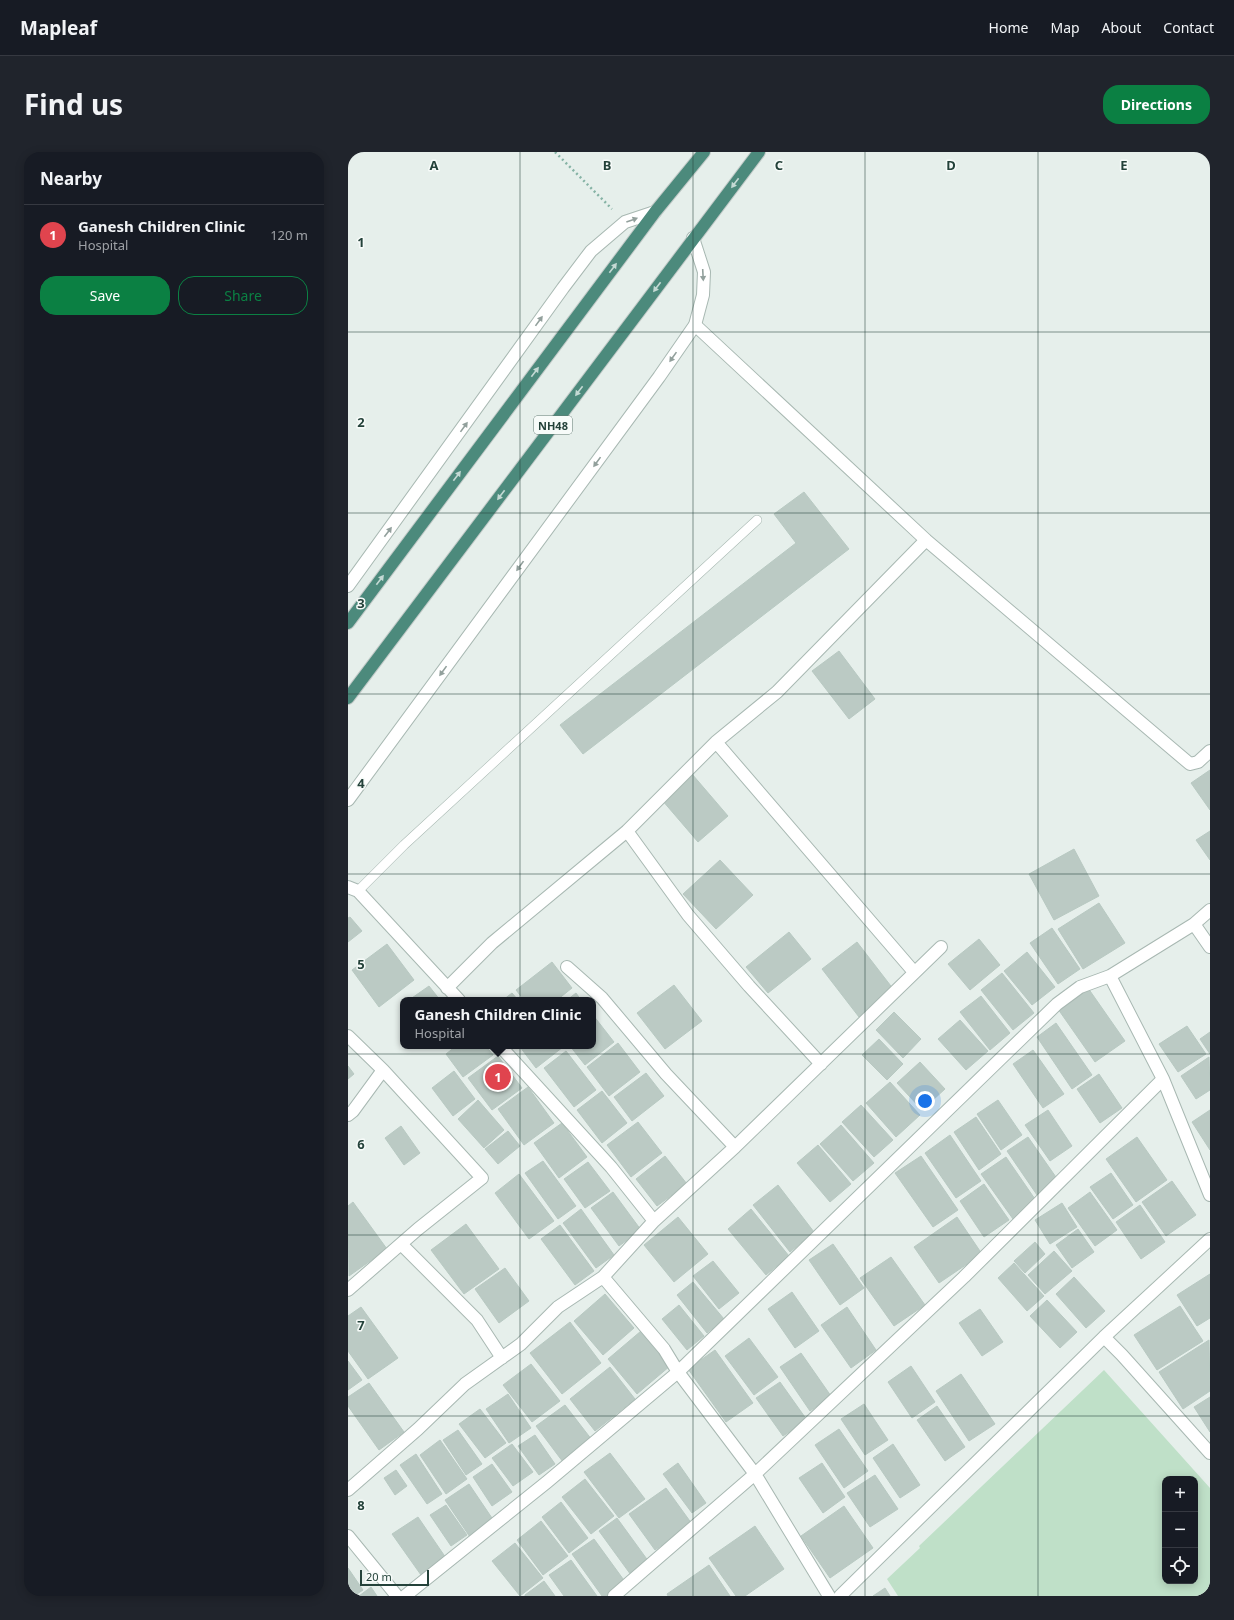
<!DOCTYPE html>
<meta charset="utf-8">
<style>
body{margin:0;font-family:"Noto Sans",sans-serif;background:#20242c;color:#f1f3f6}
.controls{position:absolute;right:12px;bottom:12px;display:grid;overflow:hidden;border-radius:8px;box-shadow:0 2px 10px #0003}
.controls button{width:36px;height:36px;display:grid;place-items:center;padding:0;border:0;border-bottom:1px solid #363941;background:#171b24;color:#f1f3f6;font:20px sans-serif}
.scale{position:absolute;left:12px;bottom:10px;width:69px;box-sizing:border-box;padding-left:4px;border:2px solid #24423a;border-top:0;font-size:11px;line-height:14px;white-space:nowrap;color:#24423a;-webkit-text-stroke:3px #f7fbf9;paint-order:stroke}
.you{position:absolute;left:577px;top:949px;width:14px;height:14px;margin:-10px;border:3px solid #fff;border-radius:50%;background:#1a73e8;box-shadow:0 0 0 6px #1a73e833}
.badge{display:grid;place-items:center;width:26px;height:26px;border-radius:50%;background:#0b8043;color:#fff;font-size:13px;font-weight:700}
.pin{position:absolute;translate:-50% -50%;border:2px solid #fff;box-shadow:0 1px 4px #0006}
.popup{position:absolute;left:52px;top:845px;width:196px;height:52px;box-sizing:border-box;display:grid;place-content:center;border-radius:8px;background:#171b24;filter:drop-shadow(0 1px 3px #0005);font-size:13px;white-space:nowrap;color:#9ea1a6}
.popup b{font-size:15px;color:#f1f3f6}
.popup::after{content:'';position:absolute;left:50%;top:100%;margin-left:-8px;border:8px solid transparent;border-top-color:#171b24}
.list{margin:0;padding:0;list-style:none}
h2{display:flex;justify-content:space-between;align-items:center;height:52px;margin:0;padding:0 16px;font-size:17px}
h2 small{font-size:13px;font-weight:400;color:#9ea1a6}
.list li{display:grid;grid-template-columns:26px 1fr auto;gap:12px;align-items:center;box-sizing:border-box;height:60px;padding:0 16px;border-top:1px solid #363941}
.list b{display:block;font-size:15px;white-space:nowrap}
.list p{margin:0;font-size:13px;white-space:nowrap;color:#9ea1a6}
.list em{font-size:13px;font-style:normal;color:#9ea1a6}
.actions{display:flex;gap:8px;padding:12px 16px}
.actions a{flex:1;padding:9px 0;border:1px solid #0b8043;border-radius:16px;text-align:center;font-size:14px;color:#0b8043}
.actions .main{background:#0b8043;color:#fff}
.icon{flex:none;width:22px;height:22px;fill:none;stroke:currentColor;stroke-width:2;stroke-linecap:round;stroke-linejoin:round}
.map{position:relative;flex:none;width:862px;height:1444px;overflow:hidden;border-radius:16px}
header{display:flex;align-items:center;gap:24px;box-sizing:border-box;height:56px;padding:0 20px;background:#171b24;border-bottom:1px solid #363941}
header strong{font-size:19px}
nav{display:flex;gap:22px;margin-inline-start:auto;font-size:14px}
.intro{display:flex;align-items:center;justify-content:space-between;box-sizing:border-box;height:96px;padding:0 24px}
h1{margin:0;font-size:28px}
.button{padding:10px 18px;border-radius:16px;background:#0b8043;color:#fff;font-size:14px;font-weight:700}
main{display:flex;gap:24px;padding:0 24px}
aside{flex:1;background:#171b24;border-radius:16px;box-shadow:0 2px 10px #0003}
.map>svg:first-child{display:block}
.green{fill:#bfe0c8;fill-rule:evenodd}
.building{fill:#bbcac4;stroke:#b8c9c2}
.lines{fill:none;stroke-linecap:round;stroke-linejoin:round}
.service-casing{stroke:#a8b8b2;stroke-width:10}
.minor-casing{stroke:#a8b8b2;stroke-width:14}
.tertiary-casing{stroke:#a8b8b2;stroke-width:14}
.trunk-casing{stroke:#c2cac8;stroke-width:14}
.path{stroke:#86b3a5;stroke-width:2.5;stroke-dasharray:2 3;stroke-linecap:butt}
.service{stroke:#fff;stroke-width:9}
.minor{stroke:#fff;stroke-width:12}
.tertiary{stroke:#fff;stroke-width:12}
.trunk{stroke:#4c8a7c;stroke-width:12}
.oneway{fill:#c4d9d4}
.oneway2{fill:#92a09c}
.grid{fill:none;stroke:#24423a;stroke-width:1;stroke-opacity:0.55}
.labels{text-anchor:middle;dominant-baseline:central;stroke-width:3;stroke-linejoin:round;paint-order:stroke}
.shield{fill:#f7fbf9;stroke:#637a73;stroke-width:1}
.shield-label{font-size:11px;font-weight:bold;fill:#24423a}
.grid-label{font-size:13px;text-anchor:middle;font-weight:bold;fill:#24423a;stroke:#f7fbf9;stroke-width:3;stroke-linejoin:round;paint-order:stroke}
</style>
<header>
<strong>Mapleaf</strong>
<nav><a>Home</a><a>Map</a><a>About</a><a>Contact</a></nav>
</header>
<div class="intro"><h1>Find us</h1><a class="button">Directions</a></div>
<main>
<aside>
<h2>Nearby<small></small></h2>
<ul class="list">
<li><span class="badge" style="background:#e0444e">1</span><div><b>Ganesh Children Clinic</b><p>Hospital</p></div><em>120 m</em></li>
</ul>
<div class="actions"><a class="main">Save</a><a>Share</a></div>
</aside>
<div class="map">
<svg width="862" height="1444" viewBox="0 0 862 1444">
<rect width="100%" height="100%" fill="#e6efeb"/>
<path class="green" d="M756 1218 862 1336V1444H550L539 1427 572 1396 571 1394ZM817 1327H847V1429H817Z"/>
<path class="building" d="M456 340 501 397 235 602 212 573 448 391 426 362Z
M491 499 527 547 501 567 464 519Z
M862 618V658L843 631Z
M344 622 380 664 350 690 314 648Z
M862 679V708L848 688Z
M726 697 751 744 706 768 681 722Z
M372 708 405 743 368 777 335 742Z
M751 751 777 791 735 817 710 777Z
M2 765 14 779 0 790V766Z
M704 776 732 817 710 832 682 791Z
M441 780 463 807 420 841 398 815Z
M631 787 652 813 622 838 600 812Z
M509 790 546 838 511 865 474 817Z
M39 792 66 828 31 855 4 818Z
M679 800 707 835 684 853 656 819Z
M204 810 224 836 209 848H176L168 838Z
M654 821 686 861 665 878 633 838Z
M326 833 354 869 317 897 289 861Z
M81 834 92 848H61Z
M740 836 777 889 747 910 710 857Z
M164 841 170 848H155Z
M228 841 233 848H219Z
M633 844 662 881 642 898 612 860Z
M546 860 573 887 555 906 528 878Z
M245 863 266 890 237 913 222 894H245Z
M612 868 640 899 618 918 590 887Z
M708 871 744 923 724 937 689 885Z
M839 874 858 902 830 920 811 892Z
M862 880V902L852 887Z
M531 887 555 912 539 928 514 903Z
M270 891 292 920 261 944 239 915Z
M108 894H138L145 903 115 925 98 902Z
M174 894H214L215 895 188 916 172 895Z
M685 898 716 942 695 956 665 912Z
M218 899 248 938 226 955 196 916Z
M150 904 174 936 144 958 120 926Z
M861 905 862 938 848 947 833 924Z
M572 910 597 937 574 958 549 931Z
M0 914 6 922 0 927Z
M106 919 127 947 105 964 84 936Z
M298 921 316 944 284 969 266 945Z
M751 922 774 956 752 971 729 937Z
M542 930 572 963 548 985 518 951Z
M180 935 206 971 176 993 150 957Z
M254 939 279 971 254 991 229 958Z
M130 948 156 978 136 996 110 967Z
M650 948 674 983 653 998 629 962Z
M513 953 545 988 526 1005 494 970Z
M700 958 724 994 702 1009 677 973Z
M862 958V998L844 970Z
M628 965 653 1002 631 1018 606 980Z
M290 970 314 1001 283 1025 259 993Z
M214 971 239 1005 211 1026 186 991Z
M493 973 526 1011 505 1029 472 992Z
M53 974 72 1001 56 1013 37 986Z
M160 979 172 994 150 1012 137 997Z
M602 983 633 1029 608 1046 577 1001Z
M680 985 710 1028 689 1043 659 999Z
M789 985 819 1028 788 1050 758 1007Z
M470 993 503 1032 482 1050 449 1011Z
M317 1004 339 1032 309 1054 288 1027Z
M573 1004 610 1058 585 1075 547 1021Z
M658 1005 689 1050 665 1067 633 1022Z
M195 1009 228 1054 210 1067 177 1021Z
M240 1010 262 1039 237 1056 216 1027Z
M763 1021 785 1053 765 1067 742 1035Z
M171 1022 206 1069 181 1087 147 1041Z
M824 1029 848 1063 818 1084 794 1050Z
M636 1032 661 1068 636 1085 612 1049Z
M430 1033 466 1080 442 1100 405 1053Z
M265 1040 293 1078 271 1094 243 1056Z
M742 1040 769 1078 747 1094 720 1056Z
M5 1050 39 1097 1 1124 0 1054Z
M714 1051 729 1075 702 1092 687 1068Z
M792 1053 817 1090 793 1107 768 1070Z
M233 1057 266 1103 248 1116 215 1071Z
M403 1057 441 1104 418 1123 380 1077Z
M330 1065 360 1102 326 1130 296 1093Z
M609 1065 634 1102 591 1131 566 1095Z
M118 1072 151 1117 116 1142 83 1098Z
M212 1073 246 1119 227 1133 193 1087Z
M730 1077 746 1100 724 1116 708 1093Z
M687 1090 697 1102 677 1121 666 1109Z
M485 1092 516 1136 492 1153 461 1108Z
M706 1099 724 1119 697 1142 680 1123Z
M543 1105 577 1153 546 1174 512 1126Z
M365 1109 391 1141 371 1157 345 1124Z
M666 1111 696 1144 679 1159 650 1126Z
M157 1116 181 1149 151 1171 127 1137Z
M862 1122V1166L849 1174 829 1143Z
M726 1125 757 1159 738 1176 708 1142Z
M345 1130 376 1167 359 1181 329 1143Z
M444 1140 471 1179 447 1196 420 1157Z
M257 1142 286 1176 255 1203 226 1169Z
M699 1148 729 1180 712 1196 682 1164Z
M331 1153 356 1184 339 1198 314 1167Z
M832 1154 855 1189 809 1218 786 1183Z
M13 1155 50 1206 20 1227 0 1199V1164Z
M499 1155 528 1198 503 1216 473 1173Z
M632 1157 655 1190 634 1204 611 1171Z
M222 1170 253 1211 214 1242 182 1201Z
M293 1179 322 1214 289 1242 260 1207Z
M401 1186 430 1225 406 1243 377 1204Z
M861 1188 862 1239 835 1257 811 1220Z
M367 1198 405 1251 378 1270 340 1217Z
M453 1201 483 1244 462 1259 432 1215Z
M0 1209 14 1228 0 1238Z
M183 1212 212 1249 184 1270 155 1233Z
M563 1214 587 1250 564 1266 540 1230Z
M262 1215 287 1247 247 1279 222 1247Z
M613 1222 647 1272 621 1289 588 1239Z
M432 1230 459 1268 435 1284 408 1246Z
M21 1231 56 1280 31 1298 0 1254V1245Z
M160 1242 183 1276 161 1291 138 1257Z
M862 1245V1280L846 1255Z
M516 1252 540 1288 517 1303 493 1267Z
M217 1253 244 1288 215 1310 188 1274Z
M589 1254 617 1295 597 1309 569 1268Z
M132 1257 158 1291 137 1306 111 1272Z
M491 1277 520 1319 496 1336 467 1293Z
M110 1278 134 1312 118 1323 95 1288Z
M187 1283 207 1312 191 1323 170 1294Z
M92 1288 119 1327 98 1342 72 1303Z
M164 1292 185 1320 165 1334 144 1306Z
M545 1292 572 1333 552 1346 525 1306Z
M262 1301 297 1347 271 1366 236 1320Z
M68 1302 94 1342 79 1352 52 1313Z
M330 1311 358 1351 344 1361 315 1322Z
M474 1311 497 1345 475 1361 451 1326Z
M144 1312 164 1340 144 1354 125 1325Z
M48 1318 59 1334 47 1343 36 1326Z
M527 1323 550 1357 522 1375 499 1341Z
M237 1327 266 1364 243 1382 214 1345Z
M121 1332 146 1369 122 1385 97 1348Z
M318 1336 344 1372 307 1398 281 1362Z
M213 1350 240 1386 221 1401 194 1365Z
M98 1353 119 1383 103 1394 82 1363Z
M496 1354 525 1396 482 1426 453 1384Z
M70 1365 98 1406 73 1423 44 1382Z
M269 1366 301 1410 283 1423 251 1379Z
M193 1369 220 1404 195 1423 169 1388Z
M407 1374 436 1417 397 1444H388L361 1406Z
M246 1387 278 1431 259 1444H254L224 1402Z
M167 1391 195 1426 172 1444 144 1409Z
M223 1408 249 1444H216L201 1423Z
M361 1413 382 1444H320L319 1442Z
M0 1416 15 1438 6 1444H0Z
M196 1429 207 1444H177V1443Z
M23 1435 29 1444H11Z
M537 1436 542 1444H525Z"/>
<g class="lines">
<defs>
<path id="service" d="M10 739 56 693 409 368"/>
<path id="minor" d="M347 173 578 388 842 612 850 610 862 599
M368 590 566 820
M279 679 340 763 401 834 473 912
M0 735 10 739 111 848
M846 772 862 795
M219 815 254 846 318 922 387 995
M762 824 815 927 862 1043
M99 836 144 791 279 679 368 590 429 540 578 388
M0 884 35 918 134 1026 70 1077 0 1138
M152 894 263 1015 306 1069
M0 963 5 959 35 918
M53 1092 129 1168 154 1206
M255 1125 316 1197 330 1220 407 1322 481 1444
M756 1185 774 1203 862 1301
M0 1338 70 1277 117 1232 173 1192 210 1155 255 1125 306 1069 387 995 593 795
M0 1384 49 1444
M57 1444 199 1330 330 1220 709 852 732 835 762 824 846 772 862 758
M266 1444 407 1322 616 1125 815 927
M492 1444 756 1185 862 1087"/>
<path id="tertiary" d="M0 434 215 136 243 99 277 70 307 60
M0 648 311 225 347 173 355 143 356 120 345 86"/>
<path id="trunk" d="M0 471 307 60 356 0
M0 546 411 0"/>
</defs>
<use href="#service" class="service-casing"/>
<use href="#minor" class="minor-casing"/>
<use href="#tertiary" class="tertiary-casing"/>
<use href="#trunk" class="trunk-casing"/>
<path class="path" d="M207 0 264 57"/>
<use href="#service" class="service"/>
<use href="#minor" class="minor"/>
<use href="#tertiary" class="tertiary"/>
<use href="#trunk" class="trunk"/>
</g>
<defs><path id="oneway-solid" d="M-6-.8H1V-3.2L6.5 0L1 3.2V.8H-6Z"/></defs>
<g class="oneway">
<use href="#oneway-solid" transform="translate(387 31) rotate(127)"/>
<use href="#oneway-solid" transform="translate(265 116) rotate(-53)"/>
<use href="#oneway-solid" transform="translate(309 135) rotate(127)"/>
<use href="#oneway-solid" transform="translate(187 220) rotate(-53)"/>
<use href="#oneway-solid" transform="translate(231 239) rotate(127)"/>
<use href="#oneway-solid" transform="translate(109 324) rotate(-53)"/>
<use href="#oneway-solid" transform="translate(153 343) rotate(127)"/>
<use href="#oneway-solid" transform="translate(32 428) rotate(-53)"/>
</g>
<g class="oneway2">
<use href="#oneway-solid" transform="translate(284 68) rotate(-20)"/>
<use href="#oneway-solid" transform="translate(355 123) rotate(87)"/>
<use href="#oneway-solid" transform="translate(191 169) rotate(-54)"/>
<use href="#oneway-solid" transform="translate(325 205) rotate(125)"/>
<use href="#oneway-solid" transform="translate(116 275) rotate(-54)"/>
<use href="#oneway-solid" transform="translate(249 310) rotate(126)"/>
<use href="#oneway-solid" transform="translate(40 380) rotate(-53)"/>
<use href="#oneway-solid" transform="translate(172 414) rotate(126)"/>
<use href="#oneway-solid" transform="translate(95 519) rotate(126)"/>
</g>
<path class="grid" d="M172 0V1444M345 0V1444M517 0V1444M690 0V1444M0 180H862M0 361H862M0 542H862M0 722H862M0 902H862M0 1083H862M0 1264H862"/>
<g class="labels">
<rect class="shield" x="186" y="264" width="38" height="18" rx="3"/>
<g class="shield-label">
<text x="205" y="273">NH48</text>
</g>
</g>
<g class="grid-label">
<text x="86" y="18">A</text>
<text x="259" y="18">B</text>
<text x="431" y="18">C</text>
<text x="603" y="18">D</text>
<text x="776" y="18">E</text>
<text x="13" y="95">1</text>
<text x="13" y="275">2</text>
<text x="13" y="456">3</text>
<text x="13" y="636">4</text>
<text x="13" y="817">5</text>
<text x="13" y="997">6</text>
<text x="13" y="1178">7</text>
<text x="13" y="1358">8</text>
</g>
</svg>
<div class="controls">
<button>+</button>
<button>−</button>
<button><svg class="icon" aria-label="locate" viewBox="0 0 24 24"><circle cx="12" cy="12" r="6"/><path d="M12 2v4M12 18v4M2 12h4M18 12h4"/></svg></button>
</div>
<div class="scale">20 m</div>
<div class="you"></div>
<div class="pin badge" style="left:150px;top:925px;background:#e0444e">1</div>
<div class="popup"><b>Ganesh Children Clinic</b>Hospital</div>
</div>
</main>
